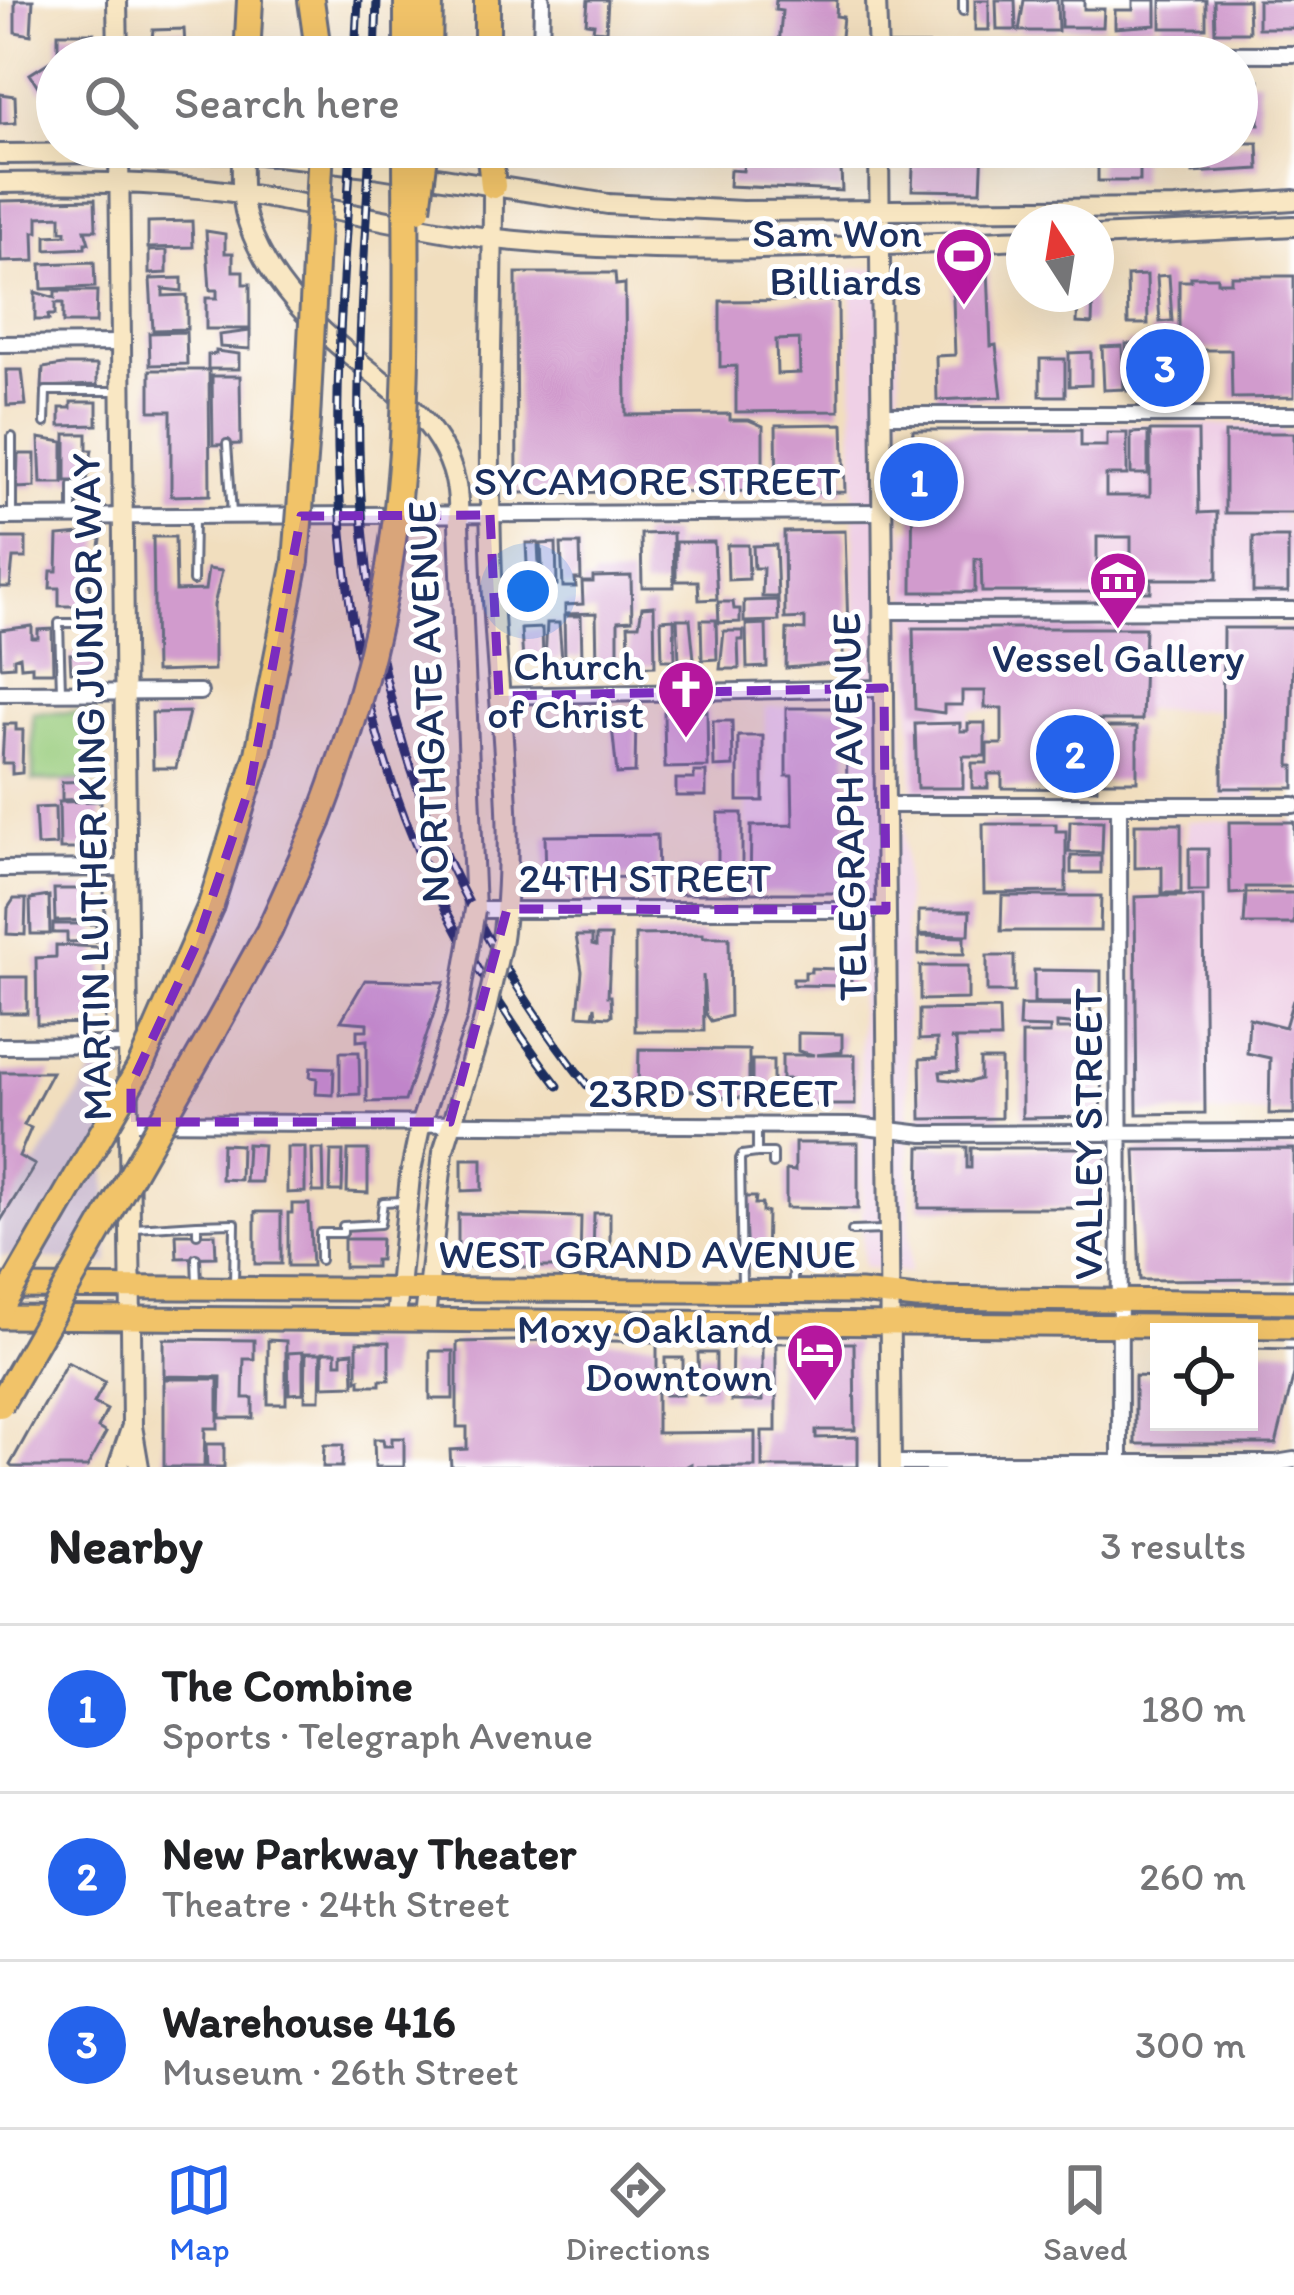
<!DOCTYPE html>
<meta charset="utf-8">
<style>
body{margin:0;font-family:Itim,sans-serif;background:#f2f2f2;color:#202124}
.controls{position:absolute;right:36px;bottom:36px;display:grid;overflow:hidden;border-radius:0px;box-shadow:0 12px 48px #0002}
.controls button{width:108px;height:108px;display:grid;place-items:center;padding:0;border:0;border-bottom:3px solid #e0e0e0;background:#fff;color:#202124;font:60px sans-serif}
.compass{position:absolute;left:1006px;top:204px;width:108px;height:108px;border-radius:50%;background:#fff;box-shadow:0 12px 48px #0002;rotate:348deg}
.you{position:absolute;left:528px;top:591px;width:42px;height:42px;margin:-30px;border:9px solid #fff;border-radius:50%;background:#1a73e8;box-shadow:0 0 0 18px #1a73e833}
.badge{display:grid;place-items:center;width:78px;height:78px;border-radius:50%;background:#2563eb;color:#fff;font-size:39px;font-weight:700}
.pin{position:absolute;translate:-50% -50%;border:6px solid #fff;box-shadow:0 3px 12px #0006}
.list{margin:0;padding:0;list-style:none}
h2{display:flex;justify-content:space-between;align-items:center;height:156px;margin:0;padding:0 48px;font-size:51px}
h2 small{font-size:39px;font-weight:400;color:#757577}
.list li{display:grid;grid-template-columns:78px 1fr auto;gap:36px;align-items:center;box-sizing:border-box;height:168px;padding:0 48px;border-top:3px solid #e0e0e0}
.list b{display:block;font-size:45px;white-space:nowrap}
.list p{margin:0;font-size:39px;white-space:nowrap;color:#757577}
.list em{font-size:39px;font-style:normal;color:#757577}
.icon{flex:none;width:66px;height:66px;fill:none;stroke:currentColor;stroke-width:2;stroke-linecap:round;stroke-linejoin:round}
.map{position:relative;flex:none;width:1294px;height:1467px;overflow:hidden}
.search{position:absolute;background:#fff;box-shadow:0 12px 48px #0002;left:36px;right:36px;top:36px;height:132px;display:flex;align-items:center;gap:30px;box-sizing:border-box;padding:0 42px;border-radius:66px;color:#757577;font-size:45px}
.sheet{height:660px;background:#fff}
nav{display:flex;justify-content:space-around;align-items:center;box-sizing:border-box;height:168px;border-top:3px solid #e0e0e0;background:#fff;font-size:33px;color:#757577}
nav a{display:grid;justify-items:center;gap:6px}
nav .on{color:#2563eb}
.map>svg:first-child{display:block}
.built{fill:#efd0e6}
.industrial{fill:#cdbed2}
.green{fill:#99cc7d;stroke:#5a7e6e;stroke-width:3}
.building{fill:#d19bcd;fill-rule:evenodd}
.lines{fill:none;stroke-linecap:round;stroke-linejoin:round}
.lane-casing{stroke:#666c80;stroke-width:12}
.street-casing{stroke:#666c80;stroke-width:20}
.secondary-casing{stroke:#666c80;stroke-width:24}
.primary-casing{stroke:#666c80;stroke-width:27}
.highway-casing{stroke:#666c80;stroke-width:30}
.lane{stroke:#fff;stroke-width:6}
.street{stroke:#fff;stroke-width:14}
.secondary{stroke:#f9e7c3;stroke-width:18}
.primary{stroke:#f1c369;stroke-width:21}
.highway{stroke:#f1c369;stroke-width:24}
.rail-casing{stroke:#1b2f5e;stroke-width:9}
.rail{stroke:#fff;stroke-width:4.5;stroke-dasharray:14;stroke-linecap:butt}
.secondary-bridge-casing{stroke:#666c80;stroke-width:24;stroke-linecap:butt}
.highway-bridge-casing{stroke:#666c80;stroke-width:30;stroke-linecap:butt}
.secondary-bridge{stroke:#f9e7c3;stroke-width:18}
.highway-bridge{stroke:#f1c369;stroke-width:24}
.marked{fill:#7b2cbf;fill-opacity:0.2;stroke:#7b2cbf;stroke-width:9;stroke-dasharray:24 15;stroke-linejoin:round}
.labels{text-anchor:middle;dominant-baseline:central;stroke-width:10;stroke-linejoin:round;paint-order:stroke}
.poi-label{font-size:42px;fill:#1b2f5e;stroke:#fff;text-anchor:end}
.street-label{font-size:42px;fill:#1b2f5e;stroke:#fff}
</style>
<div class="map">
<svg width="1294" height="1467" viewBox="0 0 1294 1467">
<rect width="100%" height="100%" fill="#fff"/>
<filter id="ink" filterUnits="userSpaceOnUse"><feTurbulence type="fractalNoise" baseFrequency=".00833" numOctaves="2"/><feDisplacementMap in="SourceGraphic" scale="24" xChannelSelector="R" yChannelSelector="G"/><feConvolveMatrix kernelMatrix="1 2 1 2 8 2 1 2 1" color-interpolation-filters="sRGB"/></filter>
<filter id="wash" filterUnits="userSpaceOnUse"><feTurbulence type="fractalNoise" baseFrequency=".004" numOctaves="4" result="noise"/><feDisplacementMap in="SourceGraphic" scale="48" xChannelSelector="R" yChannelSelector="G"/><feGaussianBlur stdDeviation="2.7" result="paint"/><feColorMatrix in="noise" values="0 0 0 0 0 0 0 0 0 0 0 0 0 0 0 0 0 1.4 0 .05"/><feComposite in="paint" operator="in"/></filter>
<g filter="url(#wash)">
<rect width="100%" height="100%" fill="#f1debe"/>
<path class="built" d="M898 267 910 1273 863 1267 851 269Z
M1081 423 1283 425V518L1294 519V605L1256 602 1257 799H1222L1217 710H970L969 799 913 798 905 529H980L1081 512Z
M765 707 846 708 847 826H746L747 802 765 799Z
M1187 821H1230V894H1294V1114L1205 1113 1203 897 1186 896Z"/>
<path class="industrial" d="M102 1057 109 1263 0 1256V1222Z"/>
<path class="green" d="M93 712 101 721 102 780 33 781V713Z"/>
<g id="blocks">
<path class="building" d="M15 0H33L31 35 15 32Z
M588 0H608L606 31 593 30 594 24 586 23Z
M776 0H837L836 16 843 17 839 57H778L782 11 775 10Z
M975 0H989V30H975Z
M996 0H1015L1016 30H997Z
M1024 0H1057L1058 31H1019Z
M1061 0H1084V9H1104L1103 27H1061Z
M1133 0H1156V25L1115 28V10H1133Z
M1161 0H1206V28H1161Z
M1214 0H1248L1249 32H1215Z
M1258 0H1294V28H1258Z
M184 29 185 46 176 47V57L150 55 153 30Z
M58 33H94V56H58Z
M608 36 634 39 632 57H606Z
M637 39 662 41 661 57H635Z
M57 57V81L41 91 30 74Z
M1237 80H1259V124H1237Z
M0 94 15 96 16 123 0 124Z
M1237 143H1258L1259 169 1193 173V147H1237Z
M745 147H840L842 191 729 186 730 170 743 171Z
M914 147H983L981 191 912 190Z
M1098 147H1140V181H1098Z
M95 199 96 230H85L89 243H85V248L46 250V236L66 235V231H61V216L38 217V232H34L35 261 1 262 0 201Z
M192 221 193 247 148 248V222Z
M206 231 225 234V253H233V271H243V284H250V329H206V298H217V290H210Z
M167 250V273L149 274V251Z
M94 262 95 287 42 289 41 264Z
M988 268 991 346 996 345 1002 397 937 400 936 356 955 355 952 270Z
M516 273H615L616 285 625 284 626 415 730 414V420H749L763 426V491L517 493Z
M1147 275 1148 324H1128L1127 276Z
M1169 275 1172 321 1160 322 1157 276Z
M1231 276H1294V397L1232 398 1231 350H1189V340H1179V397H1151V330L1179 329V281H1191V277H1217V282H1231Z
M182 278V291L163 289V296L187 295V329L153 330 150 279Z
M55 291H97L96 323H63V303H55V315H48L49 320H35V292L55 298Z
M1078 294H1093L1092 324 1077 323Z
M838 300 839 411 736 412V366L720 367V301ZM799 339 800 373 777 374 776 340Z
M250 331V349L220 347 219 335Z
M186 332 187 364 150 365 149 333Z
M1144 343 1145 390 1127 391 1126 344Z
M1122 346 1124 389 1104 390 1102 347Z
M216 351 239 354V369H208V355L216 354Z
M1091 352V385L1069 386V353Z
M1040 359H1065V396H1040Z
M63 365H97V385L42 387 43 368Z
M6 370H22L26 405 7 406Z
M150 370H209L210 495 171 496V411H150Z
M212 376H240L241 444 213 445Z
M71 402H97V425L60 426V408H71Z
M843 424 845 492 777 493 776 425Z
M913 430H1081V446H1107V433H1127V475H1106V496H1150V431H1198L1199 513 1217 512V579H1151V592H1131V537H1097V592H982L981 559H975V592H912Z
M1148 432V474H1131V433Z
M1225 433H1294V513H1225Z
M66 434H87V450H92L87 481H66Z
M39 438 63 442V483H41Z
M18 454H35V487L17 488Z
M845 531 848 630H843V663L786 668 787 629 805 630V618L785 619 784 532Z
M673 533 674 587H642L641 534Z
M80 534 101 539 99 553H89L90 606H59V588H50L51 571H57L58 536Z
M153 537H175L176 591 205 590 208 569 222 571 214 605V670L155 672Z
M1253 537H1288V592H1253Z
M0 538H26V558H13L10 587H0Z
M676 542H714L717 599 699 600 698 581H676Z
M526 543H538L540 584 528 585Z
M556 543 557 585H543L541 544Z
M561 544H580L581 579H575L576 587H563Z
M727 545H748L749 579 728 580Z
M776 545 778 597H762L763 568H754L753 546Z
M631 576 632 620 618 621V665H597L596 613 565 614V605L583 604 582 582H593V577Z
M778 600 779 621 744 622V601Z
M718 602H733L734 609H740V622L719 623Z
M654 606 655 666 630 667 628 625H639L642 607Z
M564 616H581L582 658H565Z
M674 619 675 660H662L661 620Z
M677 619H690L694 659 679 660Z
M701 620H716L717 659 702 660Z
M547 623H559L562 660H545Z
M766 624 767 667 747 668 746 625Z
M32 626V638H38V630L52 629 53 672H32V666L21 667 20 656 14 658V666L1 667 0 630Z
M542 628 543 661 523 662 521 629Z
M913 628H1145L1142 720H1097V789L1002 788V774H988V788H972V763H987V744H1002V708H985V691H962V705H944V713L915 709Z
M1223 628H1294L1290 766H1294V788H1222Z
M724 631H743V640H738L739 669H720Z
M99 653 100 672H71L70 654Z
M786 708H846L848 893H750L751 826 793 825 792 776H786Z
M707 711 708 767 665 768 664 712Z
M189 712 176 768H153L152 713Z
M636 716 635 773 617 774 611 717Z
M713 721H732L733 766 714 767Z
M960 723V731H968V723H985V756H963V788H917L915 724Z
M4 724H16V730H23L22 773 12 774V763H2Z
M1102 727H1137V781H1102Z
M738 736H763V801H738Z
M694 772H706V796H676V779H694Z
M91 781V799L62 800V782Z
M101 801 102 849H60L59 802Z
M55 807 56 845 37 846 35 808Z
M718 813H742V869H748V894H680V869H718Z
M1070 821H1103L1102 853 1069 852Z
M1229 822H1294V887H1246V893L1230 894Z
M983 824H1056V831H1066V892L984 893Z
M1135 824H1181V893H1162V867L1135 868Z
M657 835 658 877 546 878 545 836Z
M1189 849H1208V891H1189Z
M1071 856H1101V873H1071Z
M54 889H104L105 920 55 921Z
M1246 893H1294V924H1244Z
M49 896 50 934H31L30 899Z
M1002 896H1101L1100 931H1001Z
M1162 896H1203L1205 1113 1137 1114 1135 897Z
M14 899H26L25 935 7 934 8 908Z
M919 911H970L969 935 919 934Z
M53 924H96V941L67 942V933H53Z
M703 934V937H729L730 1016 711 1021 706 1014 703 975 704 1031H635V935Z
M576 936H592V945L596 946V936H611L608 996H611L612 1015 609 1017 596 1016 595 1006 593 1016 578 1015 582 971Z
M919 936 964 937V954H919Z
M56 945 99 947 96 956H104L105 1023 37 1024 36 958 56 957Z
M987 956H1014V992H987Z
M836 964H851V986L793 985V979H805V972H811V968L836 969Z
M920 966H968V999L920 1000Z
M1034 970 1101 971V1003H1034Z
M0 977H27V1013H0Z
M365 980 444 982 405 1101 367 1102V1040L357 1041V1030H367V1023L341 1021Z
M1293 1000 1294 1114H1269L1270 1058 1247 1053 1249 1018 1285 1027Z
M1020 1005 1090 1006 1093 1026 1057 1023V1029H1084V1036H1102L1101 1117 1022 1118V1034H1050V1028L1019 1027Z
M999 1009 1000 1039H950L956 1041 958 1071 940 1072 941 1079 969 1082 980 1079V1060H1001V1118L921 1119 920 1059 937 1058V1039L919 1040V1010Z
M798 1033 842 1034V1052L816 1055H855V1105H792V1079H782V1055H814L798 1051Z
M639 1049 749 1050V1098L706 1097 707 1091 638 1090Z
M340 1052H359L360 1094 340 1095Z
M752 1060H773V1095H752Z
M311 1067 334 1068 333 1095 316 1094 317 1078 310 1077Z
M0 1072H52L24 1125 31 1128 19 1156 35 1165 0 1222Z
M795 1143H858V1209L786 1208V1170L795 1171Z
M222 1144 241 1145 240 1180 221 1179Z
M247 1144 263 1145 261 1182H245Z
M287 1147H305V1192L287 1193Z
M920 1147H967V1168H971V1148H1106V1208H919Z
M312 1149H323L324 1192H313Z
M1294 1149V1279L1140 1280 1135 1150Z
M348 1150H368V1193L347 1192Z
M331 1151H343L342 1191H330Z
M462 1159H482V1190L462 1191Z
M744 1197H756L755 1204H762V1212H767L766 1265H747Z
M292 1204H309L312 1266H288V1213H292Z
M255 1212H281V1264H255Z
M594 1213H610V1265H593Z
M458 1214 581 1217 580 1267H458Z
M176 1234H215L216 1257 177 1258Z
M344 1239H381L380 1260H375V1267H344Z
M164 1339 254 1340V1359H244L243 1398H253V1418H220L221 1377 164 1376Z
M268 1340 286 1341V1404H268Z
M564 1340 657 1342V1433L755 1432V1467H691V1464L685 1467H451L450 1450 467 1449V1427H457V1342Z
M357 1342H389V1380H380V1385H360V1379L357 1380Z
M776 1343H854L855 1430H816V1438L858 1437V1467H762V1431H776Z
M732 1344H762V1401H731Z
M1249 1348 1294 1349V1374L1276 1444H1135V1376L1159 1377V1422H1249Z
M430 1351H453V1399H430Z
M303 1352V1393L289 1394 288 1353Z
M323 1352H336V1363H342V1353L353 1352 354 1385 323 1386Z
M306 1353H321L320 1400H305Z
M698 1353H716V1395H699Z
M665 1358H683V1395H665Z
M67 1362 105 1382 94 1403 107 1410 98 1428 106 1433 87 1467H12L10 1465Z
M164 1379H218V1428H205L204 1467H164Z
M392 1438H404V1467H375L374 1439H383L384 1446H392Z
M206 1444H224V1467H207Z
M324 1445H343L342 1467H323Z"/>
</g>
</g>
<g filter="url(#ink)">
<use href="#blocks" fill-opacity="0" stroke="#666c80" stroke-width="3"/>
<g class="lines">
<defs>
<path id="lane" d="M963 11V0
M45 423 46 391H118
M227 444 232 513
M12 517V437
M73 517V486H92
M193 581 194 519
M61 691 59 623H95
M757 1129V1153H773V1164
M136 1228 197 1224
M852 1231 884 1230
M197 1234V1224L235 1223 234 1285
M196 1258 197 1284
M320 1260V1233H343V1226L380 1224 383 1202 403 1201
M742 1286 740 1159 742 1155 757 1153
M793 1288V1259"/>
<path id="street" d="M878 53 1294 54
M541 57 542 0
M0 344 121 343
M880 415H1294
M0 517 882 512
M883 611 1294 610
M0 693 200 692
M499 696 884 688
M885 805H1294
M1119 805 1120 1463
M0 869 128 868
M475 910H886
M0 1046 130 1045
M131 1122 857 1126 923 1134 1294 1132
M891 1463H1276L1294 1460"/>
<path id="secondary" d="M117 0 118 57
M876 0 878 57
M119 147 132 1426 139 1467
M879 147 891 1467
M242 152C242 177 240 201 249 225 265 272 300 312 337 344 388 387 454 427 458 501L475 910
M0 154 242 152 368 166 608 204 742 211 1175 208 1294 200
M0 183C82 182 164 181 245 194 329 207 412 229 496 239 670 258 850 247 1024 239
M493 186C493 323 486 461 493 598 498 707 518 838 501 945
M1096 236 1294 226
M396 1319 410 1176 421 1122 457 1015
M425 1319 443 1152 483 1023
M118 1467 132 1426"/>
<path id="primary" d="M0 1287 860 1292 917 1298 1294 1302
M0 1317 1294 1327"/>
<path id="highway" d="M311 0 319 57
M487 0V57
M247 57 250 0
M407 57V0
M429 57 430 0
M489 147 493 186
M242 152 243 147
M211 905 258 754 296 561
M214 1030 269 931 318 822
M0 1309 10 1292"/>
</defs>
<use href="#lane" class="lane-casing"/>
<use href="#street" class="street-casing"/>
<use href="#secondary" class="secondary-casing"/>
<use href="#primary" class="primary-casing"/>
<use href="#highway" class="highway-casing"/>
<use href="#lane" class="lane"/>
<use href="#street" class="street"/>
<use href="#secondary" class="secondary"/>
<use href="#primary" class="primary"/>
<use href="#highway" class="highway"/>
<defs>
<path id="rail" d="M355 57 358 0
M375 57 377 0
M351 147C346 247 336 349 338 449 342 694 408 891 558 1086
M370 147C365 247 357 347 359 447 364 698 433 887 587 1085"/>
</defs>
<use href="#rail" class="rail-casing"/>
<use href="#rail" class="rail"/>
<defs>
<path id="secondary-bridge" d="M457 1015 475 910
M483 1023 501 945"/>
<path id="highway-bridge" d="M418 209 426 147
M296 561 307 420 321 147
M318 822C353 731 380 637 393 540 411 410 406 278 406 147
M10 1292 140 1067 211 905
M0 1405 214 1030"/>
</defs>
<use href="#secondary-bridge" class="secondary-bridge-casing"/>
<use href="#highway-bridge" class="highway-bridge-casing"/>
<use href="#secondary-bridge" class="secondary-bridge"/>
<use href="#highway-bridge" class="highway-bridge"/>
</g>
</g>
<path class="marked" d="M490 515 499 696 884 688 886 910 507 909 450 1122H131V1085L196 945 250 786 301 516Z"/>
<defs>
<symbol id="stadium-pin" viewBox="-11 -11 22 30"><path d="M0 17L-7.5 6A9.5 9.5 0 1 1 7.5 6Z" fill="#b5179e" stroke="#fff"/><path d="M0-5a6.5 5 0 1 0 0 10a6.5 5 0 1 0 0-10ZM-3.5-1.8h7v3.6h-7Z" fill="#fff"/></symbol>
<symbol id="museum-pin" viewBox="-11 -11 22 30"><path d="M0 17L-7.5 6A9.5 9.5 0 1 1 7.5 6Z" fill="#b5179e" stroke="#fff"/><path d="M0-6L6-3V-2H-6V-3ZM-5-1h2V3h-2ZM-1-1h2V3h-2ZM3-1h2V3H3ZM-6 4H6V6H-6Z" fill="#fff"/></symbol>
<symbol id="church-pin" viewBox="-11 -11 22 30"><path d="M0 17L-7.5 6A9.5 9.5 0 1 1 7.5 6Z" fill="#b5179e" stroke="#fff"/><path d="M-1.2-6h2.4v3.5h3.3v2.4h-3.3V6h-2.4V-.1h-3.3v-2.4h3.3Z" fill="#fff"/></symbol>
<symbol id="hotel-pin" viewBox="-11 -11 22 30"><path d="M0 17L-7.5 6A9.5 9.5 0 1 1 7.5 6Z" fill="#b5179e" stroke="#fff"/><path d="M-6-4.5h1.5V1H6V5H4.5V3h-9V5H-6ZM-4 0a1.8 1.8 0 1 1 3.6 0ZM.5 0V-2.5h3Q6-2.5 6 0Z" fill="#fff"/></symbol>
</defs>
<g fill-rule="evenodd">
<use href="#stadium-pin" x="931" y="223" width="66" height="90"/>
<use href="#museum-pin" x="1085" y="547" width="66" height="90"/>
<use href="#church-pin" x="653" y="656" width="66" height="90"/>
<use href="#hotel-pin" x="782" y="1319" width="66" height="90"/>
</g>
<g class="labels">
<g class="poi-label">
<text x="922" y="232">Sam Won<tspan x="922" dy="48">Billiards</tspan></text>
<text x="1118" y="657" text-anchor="middle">Vessel Gallery</text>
<text x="644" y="665">Church<tspan x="644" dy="48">of Christ</tspan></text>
<text x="773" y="1328">Moxy Oakland<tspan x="773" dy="48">Downtown</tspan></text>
</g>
<g class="street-label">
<text x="657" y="480">SYCAMORE STREET</text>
<text transform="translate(428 702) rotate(-92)">NORTHGATE AVENUE</text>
<text transform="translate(91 787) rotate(-91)">MARTIN LUTHER KING JUNIOR WAY</text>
<text transform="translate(849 807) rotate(-91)">TELEGRAPH AVENUE</text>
<text x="645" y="877">24TH STREET</text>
<text x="713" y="1092">23RD STREET</text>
<text transform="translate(1087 1134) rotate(-90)">VALLEY STREET</text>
<text x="647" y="1253">WEST GRAND AVENUE</text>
</g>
</g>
</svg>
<div class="controls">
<button><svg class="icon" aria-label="locate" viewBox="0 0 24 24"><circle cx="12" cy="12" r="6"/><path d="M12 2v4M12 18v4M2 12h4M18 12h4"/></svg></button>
</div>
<svg class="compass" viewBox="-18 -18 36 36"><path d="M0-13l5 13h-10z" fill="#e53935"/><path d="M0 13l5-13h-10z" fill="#757577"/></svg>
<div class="you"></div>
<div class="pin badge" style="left:919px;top:482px">1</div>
<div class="pin badge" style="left:1075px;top:754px">2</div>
<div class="pin badge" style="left:1165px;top:368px">3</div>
<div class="search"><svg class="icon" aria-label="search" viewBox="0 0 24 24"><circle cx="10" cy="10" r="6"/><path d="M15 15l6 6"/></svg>Search here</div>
</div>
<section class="sheet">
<h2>Nearby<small>3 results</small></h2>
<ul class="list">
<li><span class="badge">1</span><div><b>The Combine</b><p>Sports · Telegraph Avenue</p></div><em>180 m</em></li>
<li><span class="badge">2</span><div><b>New Parkway Theater</b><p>Theatre · 24th Street</p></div><em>260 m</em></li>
<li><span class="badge">3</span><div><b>Warehouse 416</b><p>Museum · 26th Street</p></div><em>300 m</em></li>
</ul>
</section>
<nav>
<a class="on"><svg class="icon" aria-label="map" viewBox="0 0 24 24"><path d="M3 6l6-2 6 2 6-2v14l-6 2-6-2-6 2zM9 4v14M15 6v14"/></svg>Map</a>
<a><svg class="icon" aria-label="directions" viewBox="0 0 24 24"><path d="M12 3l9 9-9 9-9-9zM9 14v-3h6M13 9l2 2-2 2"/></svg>Directions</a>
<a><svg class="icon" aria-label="saved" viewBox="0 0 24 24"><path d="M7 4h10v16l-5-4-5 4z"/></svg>Saved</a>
</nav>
